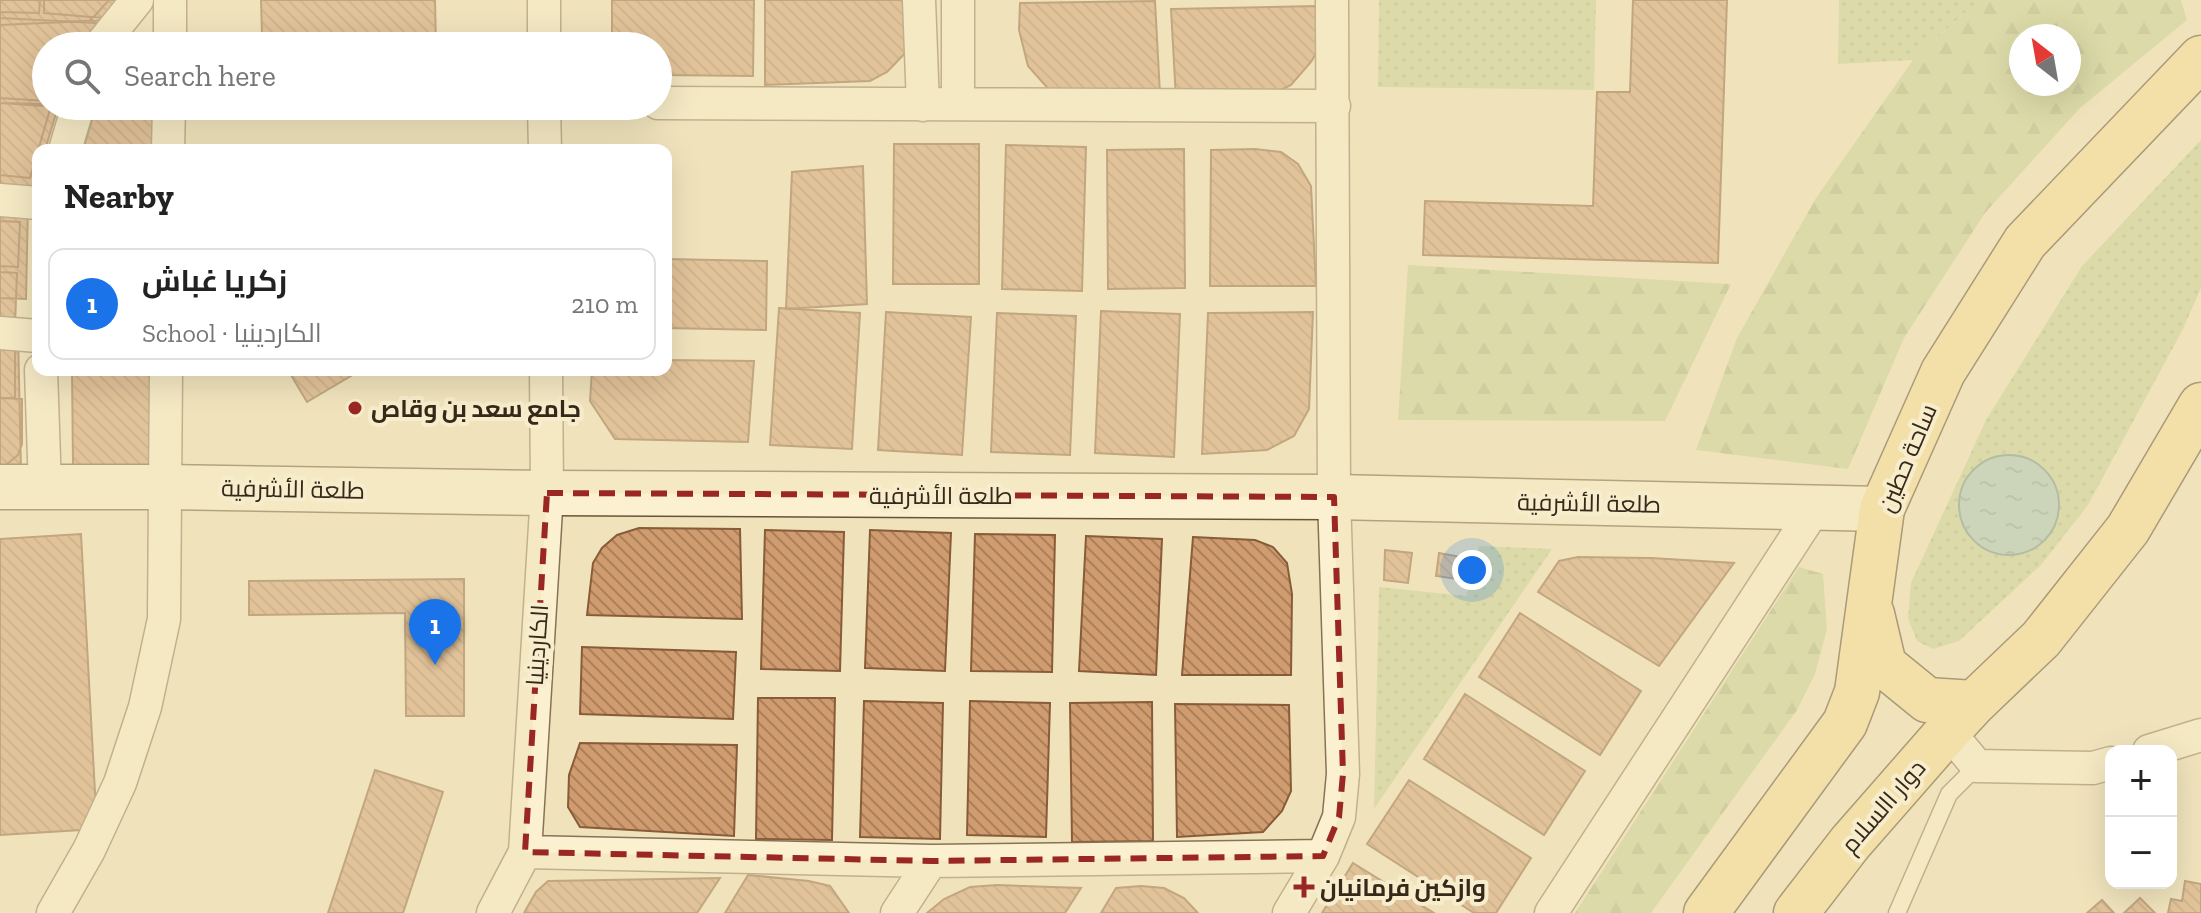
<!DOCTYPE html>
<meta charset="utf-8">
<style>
body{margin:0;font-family:"Zilla Slab",Cairo,serif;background:#f6f6f6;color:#222}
.controls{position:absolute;right:24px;bottom:24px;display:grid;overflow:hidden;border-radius:16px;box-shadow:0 8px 32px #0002}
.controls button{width:72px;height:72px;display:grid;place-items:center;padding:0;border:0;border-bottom:2px solid #e0e0e0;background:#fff;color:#222;font:40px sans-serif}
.compass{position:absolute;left:2009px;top:24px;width:72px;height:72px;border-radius:50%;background:#fff;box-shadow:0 8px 32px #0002;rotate:329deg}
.you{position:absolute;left:1472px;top:570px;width:28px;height:28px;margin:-20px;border:6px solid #fff;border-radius:50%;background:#1a73e8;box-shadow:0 0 0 12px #1a73e833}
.badge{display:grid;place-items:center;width:52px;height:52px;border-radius:50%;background:#1a73e8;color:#fff;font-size:26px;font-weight:700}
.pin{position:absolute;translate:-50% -66px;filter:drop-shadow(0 2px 4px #0008)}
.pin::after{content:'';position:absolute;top:42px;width:28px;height:24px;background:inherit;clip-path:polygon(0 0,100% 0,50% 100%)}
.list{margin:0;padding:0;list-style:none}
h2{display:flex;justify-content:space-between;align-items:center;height:104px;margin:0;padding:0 32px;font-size:34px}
h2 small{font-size:26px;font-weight:400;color:#767676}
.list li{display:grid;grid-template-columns:52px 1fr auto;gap:24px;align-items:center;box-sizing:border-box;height:112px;margin:0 16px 16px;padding:0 16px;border:2px solid #e0e0e0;border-radius:16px}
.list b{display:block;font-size:30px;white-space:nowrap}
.list p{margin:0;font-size:26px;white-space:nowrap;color:#767676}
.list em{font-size:26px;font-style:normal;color:#767676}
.icon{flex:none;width:44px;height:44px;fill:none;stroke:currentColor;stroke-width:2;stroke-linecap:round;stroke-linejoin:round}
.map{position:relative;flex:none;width:2201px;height:913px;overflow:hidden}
.search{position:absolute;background:#fff;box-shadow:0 8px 32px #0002;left:32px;top:32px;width:640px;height:88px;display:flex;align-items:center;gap:20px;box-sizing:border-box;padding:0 28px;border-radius:44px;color:#767676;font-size:30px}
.panel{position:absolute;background:#fff;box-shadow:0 8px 32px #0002;left:32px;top:144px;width:640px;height:232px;border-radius:16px}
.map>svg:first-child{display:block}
.green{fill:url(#green-dots)}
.forest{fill:url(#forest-firs);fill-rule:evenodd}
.water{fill:url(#water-ripples);stroke:#678e86;stroke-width:2}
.building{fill:url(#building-back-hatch);stroke:#885c39;stroke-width:2}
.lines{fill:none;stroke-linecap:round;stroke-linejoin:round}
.service-casing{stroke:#887255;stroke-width:19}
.minor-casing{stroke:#887255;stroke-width:35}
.secondary-casing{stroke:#695338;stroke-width:47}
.primary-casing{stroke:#55402a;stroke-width:47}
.service{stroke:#fbf0cf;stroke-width:16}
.minor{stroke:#fbf0cf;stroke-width:32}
.secondary{stroke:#fbf0cf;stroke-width:44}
.primary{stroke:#f7dc90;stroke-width:44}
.marked{fill:none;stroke:#9a2722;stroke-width:6;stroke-dasharray:16 10;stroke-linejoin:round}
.poi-dot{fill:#9a2722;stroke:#f7edcc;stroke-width:3}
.labels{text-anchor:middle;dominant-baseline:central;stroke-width:8;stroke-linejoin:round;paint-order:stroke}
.poi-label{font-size:24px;font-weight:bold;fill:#36291a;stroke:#f7edcc;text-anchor:start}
.street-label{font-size:24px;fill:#36291a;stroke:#f7edcc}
</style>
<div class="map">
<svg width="2201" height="913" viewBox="0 0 2201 913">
<defs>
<pattern id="green-dots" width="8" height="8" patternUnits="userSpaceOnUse" patternTransform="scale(2)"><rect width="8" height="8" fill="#c4ce90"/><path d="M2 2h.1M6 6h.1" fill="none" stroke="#a9b17c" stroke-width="1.8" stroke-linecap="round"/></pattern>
<pattern id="forest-firs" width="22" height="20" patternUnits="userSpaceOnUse" patternTransform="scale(2)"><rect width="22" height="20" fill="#c4ce90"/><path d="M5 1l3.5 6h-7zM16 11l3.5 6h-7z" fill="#a9b17c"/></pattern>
<pattern id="water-ripples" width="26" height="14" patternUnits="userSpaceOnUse" patternTransform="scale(2)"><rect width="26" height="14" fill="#a0c1b9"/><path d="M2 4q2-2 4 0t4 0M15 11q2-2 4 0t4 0" fill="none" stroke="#839d96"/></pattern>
<pattern id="building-back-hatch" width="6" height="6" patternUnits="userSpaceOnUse" patternTransform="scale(2)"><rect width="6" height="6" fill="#d09c6f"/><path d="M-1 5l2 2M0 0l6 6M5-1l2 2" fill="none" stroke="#aa7f5a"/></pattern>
</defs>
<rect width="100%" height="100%" fill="#f0e3bc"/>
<path class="green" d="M1379 0H1596L1594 90 1378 87Z
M1839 0H1979L1913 60 1838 64Z
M2201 140V288L2182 331 2088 505 2041 565 1959 641 1933 649 1917 641 1908 618 1911 583 1986 420 2082 266Z
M1479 546 1552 549 1374 809 1379 587 1466 596Z"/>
<path class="forest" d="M1979 0H2181L2187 20 2080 108 1985 213 1904 338 1848 469 1696 450 1737 338 1816 198 1913 60ZM2021 36H2069V84H2021Z
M1408 265 1731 284 1665 421 1398 420Z
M1799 567 1823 574 1827 629 1815 674 1797 710 1651 913H1575Z"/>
<path class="water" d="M1959 505a50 50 0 1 1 100 0a50 50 0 1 1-100 0Z"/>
<path class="building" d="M0 0H109L90 21 0 25Z
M0 0H40L39 13 0 12Z
M44 0H117L114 19 44 13Z
M261 0H435L436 46H232V34H262Z
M612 0H754L753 76 658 75V46H618L612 33Z
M765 0H911L910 48 887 72 870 81 765 85Z
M1633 0H1727L1718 263 1423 255 1425 201 1593 206 1597 92H1630Z
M1155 1 1160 94 1052 93 1028 66 1019 30 1020 3Z
M1316 6 1317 52 1311 62 1291 85 1271 95 1176 99 1171 9Z
M0 18 96 23 94 37 89 46H46V101L0 98Z
M104 20 91 46H46V106L58 107 0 103V25Z
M0 103 58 107 45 150H38V172L33 188 0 187Z
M0 103 46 104V106H51L30 178 0 175Z
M96 106H153V150H83Z
M258 106H436V112L258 114Z
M894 144H979V284H893Z
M1006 145 1086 147 1082 291 1002 289Z
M1184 149 1185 288 1108 289 1107 150Z
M1255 149 1281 152 1298 164 1311 186 1316 286H1210L1211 150Z
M863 166 867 304 786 309 792 172Z
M0 203 28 204 26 299 0 298Z
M0 221 20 222 18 267 0 266Z
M666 259 767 261 766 330 666 328Z
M0 272 17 273 15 325 0 324Z
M779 308 860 313 852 449 770 445Z
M1101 311 1180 314 1174 457 1095 453Z
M886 312 971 317 962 455 878 450Z
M1313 312 1309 409 1294 436 1267 450 1202 454 1208 313Z
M997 313 1076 316 1070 455 991 452Z
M0 332H18L21 470H0Z
M0 341H15V398H0Z
M666 360 754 361 748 442 615 439 590 401 592 370H666Z
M72 370H152V468L73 465Z
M288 370H361L307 402Z
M0 398 22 399V444L18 455 0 470Z
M639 528 740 529 742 619 587 615 593 563 602 548 617 535Z
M765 530 844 532 840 671 761 669Z
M870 530 951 533 945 671 865 668Z
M81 534 97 829 0 835V539Z
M975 534 1055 535 1052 672 971 671Z
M1086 536 1162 539 1156 675 1079 671Z
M1193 537 1255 540 1273 547 1287 563 1292 594 1291 675H1182Z
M1385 550 1412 553 1408 583 1384 580Z
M1439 553 1461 557 1458 579 1436 576Z
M1578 557 1651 558 1734 563 1659 666 1538 592 1559 561Z
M464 579V716H406L405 613 249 615V581Z
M1520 613 1641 691 1600 755 1479 677Z
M582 647 736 652 733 719 580 714Z
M1465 694 1585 771 1544 835 1424 759Z
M758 698H835L832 840 756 839Z
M864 701 943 703 940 839 860 837Z
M970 701 1050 703 1046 837 967 835Z
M1152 702 1153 841 1072 842 1070 703Z
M1175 704 1289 705 1291 791 1282 811 1263 832 1177 837Z
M580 743 737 745 734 836 580 827 568 807 569 775Z
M375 770 443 792 403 913H328Z
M1409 780 1531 858 1496 913H1474L1367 844Z
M1353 863 1434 913H1322Z
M748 875 809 881 830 886 849 913H725Z
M720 878 697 913H524L536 892 548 881Z
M2185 881 2201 884V913H2168L2171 899 2182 901Z
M997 885 1081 888 1065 913H927L944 899 970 887Z
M1141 886 1164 888 1184 898 1198 913H1101L1116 888Z
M2140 898 2155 913H2124Z
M2102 900 2114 913H2087Z"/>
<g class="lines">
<defs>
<path id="service" d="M1897 913 1949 794 1977 766"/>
<path id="minor" d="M544 0V46
M919 0 923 105
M100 46 137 0
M170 46V0
M658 103 1334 106
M958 104V0
M544 106 545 150
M65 150 78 106
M168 150 169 106
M0 200 38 203
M0 333 38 336
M41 370 45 488
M1948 731 1977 766 2093 768 2111 763
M2149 751 2201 735
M525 852 931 861 1323 856
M53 913 89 850 120 783 145 707 164 619 166 370
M493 913 525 852 547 493 546 370
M897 913 931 861
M1289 913 1323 856 1339 817 1343 774 1334 497 1332 0
M1551 913 1815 508"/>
<path id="secondary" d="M0 487H164L547 493 1334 497 1882 509"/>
<path id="primary" d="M1872 614 1884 665 1927 700 1974 703
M1706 913 1845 723 1857 692 1882 509 1943 372 2025 242 2201 58
M1796 913 1850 843 1948 731 1974 703 2041 639 2128 529 2201 405"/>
</defs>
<use href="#service" class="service-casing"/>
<use href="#minor" class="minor-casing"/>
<use href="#secondary" class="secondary-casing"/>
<use href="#primary" class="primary-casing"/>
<use href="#service" class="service"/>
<use href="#minor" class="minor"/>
<use href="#secondary" class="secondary"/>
<use href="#primary" class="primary"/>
</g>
<path d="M0 0H2201V913H0ZM547 493 1334 497 1343 774 1339 817 1323 856 931 861 525 852Z" fill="#f0e3bc" fill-opacity=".55" fill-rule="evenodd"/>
<path class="marked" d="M547 493 1334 497 1343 774 1339 817 1323 856 931 861 525 852Z"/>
<g class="poi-dot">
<circle cx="355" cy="408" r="8"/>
<path d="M1300 875h8v8h8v8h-8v8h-8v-8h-8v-8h8z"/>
</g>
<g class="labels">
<g class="poi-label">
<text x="371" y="408">جامع سعد بن وقاص</text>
<text x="1320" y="887">وازكين فرمانيان</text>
</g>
<g class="street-label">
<text transform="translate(1907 458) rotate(-67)">ساحة حطين</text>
<text transform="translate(293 489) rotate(1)">طلعة الأشرفية</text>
<text x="941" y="495">طلعة الأشرفية</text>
<text transform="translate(1589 503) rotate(1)">طلعة الأشرفية</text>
<text transform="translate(537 645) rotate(-86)">الكاردينيا</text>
<text transform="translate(1883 806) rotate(-49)">دوار االسلام</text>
</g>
</g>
</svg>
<div class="controls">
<button>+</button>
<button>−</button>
</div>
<svg class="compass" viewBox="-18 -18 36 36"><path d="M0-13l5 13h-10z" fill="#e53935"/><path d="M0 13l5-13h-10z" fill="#767676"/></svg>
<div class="you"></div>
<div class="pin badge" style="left:435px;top:665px">1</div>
<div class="search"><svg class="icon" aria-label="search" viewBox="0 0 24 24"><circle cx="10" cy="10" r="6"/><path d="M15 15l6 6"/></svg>Search here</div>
<section class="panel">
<h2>Nearby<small></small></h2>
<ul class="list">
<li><span class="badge">1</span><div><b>زكريا غباش</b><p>School · الكاردينيا</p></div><em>210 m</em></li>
</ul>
</section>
</div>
